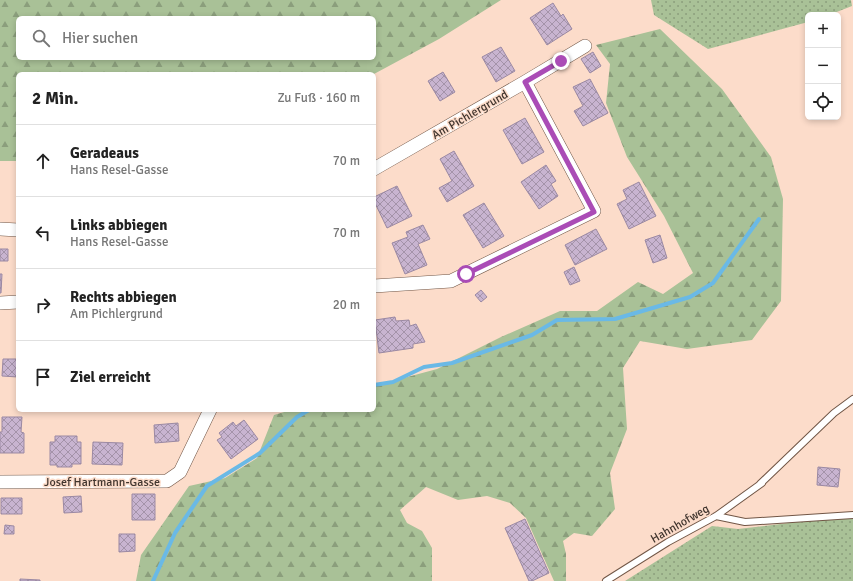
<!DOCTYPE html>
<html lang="de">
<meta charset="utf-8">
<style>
body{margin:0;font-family:Signika,sans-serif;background:#f6f6f6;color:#222}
.controls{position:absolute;right:12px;top:12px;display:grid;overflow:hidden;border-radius:6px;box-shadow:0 2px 6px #0003}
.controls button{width:36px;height:36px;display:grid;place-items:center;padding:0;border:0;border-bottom:1px solid #e0e0e0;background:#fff;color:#222;font:20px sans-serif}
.stop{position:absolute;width:12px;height:12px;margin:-9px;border:3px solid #aa4cb6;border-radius:50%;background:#fff}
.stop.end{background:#aa4cb6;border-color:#fff;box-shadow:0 1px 4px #0008}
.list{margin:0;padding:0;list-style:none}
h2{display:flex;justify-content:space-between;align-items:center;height:52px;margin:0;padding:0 16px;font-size:17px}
h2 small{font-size:13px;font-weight:400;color:#767676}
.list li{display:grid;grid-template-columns:26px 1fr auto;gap:12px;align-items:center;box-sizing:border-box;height:72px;padding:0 16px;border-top:1px solid #e0e0e0}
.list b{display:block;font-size:15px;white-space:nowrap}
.list p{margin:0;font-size:13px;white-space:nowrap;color:#767676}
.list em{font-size:13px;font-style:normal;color:#767676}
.icon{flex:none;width:22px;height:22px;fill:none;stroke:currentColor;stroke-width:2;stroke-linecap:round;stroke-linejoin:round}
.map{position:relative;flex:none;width:853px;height:581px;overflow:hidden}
.search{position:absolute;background:#fff;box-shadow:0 2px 6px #0003;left:16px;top:16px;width:360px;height:44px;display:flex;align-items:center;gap:10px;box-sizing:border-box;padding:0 14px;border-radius:6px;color:#767676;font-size:15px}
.panel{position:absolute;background:#fff;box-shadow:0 2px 6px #0003;left:16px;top:72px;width:360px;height:340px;border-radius:6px}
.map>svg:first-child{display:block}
.grass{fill:url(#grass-dots)}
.forest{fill:url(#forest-firs);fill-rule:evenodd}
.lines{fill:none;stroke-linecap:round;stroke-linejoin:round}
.stream{stroke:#6ab9e6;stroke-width:4}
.building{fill:url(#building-cross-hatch);stroke:#9b89a3}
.lane-casing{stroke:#715646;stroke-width:8}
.street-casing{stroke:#715646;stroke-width:14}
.lane{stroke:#fff;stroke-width:6}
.street{stroke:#fff;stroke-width:13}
.route{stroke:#aa4cb6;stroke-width:5}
.labels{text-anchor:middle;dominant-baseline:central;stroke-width:3;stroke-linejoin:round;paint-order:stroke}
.street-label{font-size:12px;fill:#41352e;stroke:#fcdcca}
</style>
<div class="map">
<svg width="853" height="581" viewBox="0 0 853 581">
<defs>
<pattern id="grass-dots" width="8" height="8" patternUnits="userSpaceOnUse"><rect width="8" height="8" fill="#a9c197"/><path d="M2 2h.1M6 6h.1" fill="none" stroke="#8b9e7c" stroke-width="1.8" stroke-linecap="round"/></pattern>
<pattern id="forest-firs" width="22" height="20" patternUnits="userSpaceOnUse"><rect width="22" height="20" fill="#a9c197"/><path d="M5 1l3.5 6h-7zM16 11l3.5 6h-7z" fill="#8b9e7c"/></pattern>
<pattern id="building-cross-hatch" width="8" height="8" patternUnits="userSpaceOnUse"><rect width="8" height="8" fill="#c8b4d0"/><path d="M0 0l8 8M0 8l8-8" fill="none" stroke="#a493a9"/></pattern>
</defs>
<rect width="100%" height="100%" fill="#fcdcca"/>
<path class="grass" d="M651 0H851L852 6 829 15H808V22L708 49 654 15Z
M853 518V581H625L712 526 738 529 805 521Z"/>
<path class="forest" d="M0 0H501L439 39 374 74H18V161H0ZM18 18H374V58H18Z
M660 29 722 89 771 157 783 199 781 301 752 340 687 349 640 341 623 368 627 429 610 473 615 509 592 536 574 533 563 541 566 554V581H554L526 518 510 503 487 496 458 500 426 487 400 510 407 523 422 531 432 548V581H136L141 555 189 486 225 478 257 458 274 415 291 410H374V386L437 369 501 337 560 311H597L638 282 663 294 693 273 664 216 627 157 606 103 610 64 596 45Z"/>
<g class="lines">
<path class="stream" d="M374 385 393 382 424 367 452 363 532 335 557 320 615 319 690 297 713 283 759 219
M153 581 175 533 207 486 260 453 297 417 309 410"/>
</g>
<path class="building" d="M553 3 561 16 563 14 572 29 547 45 530 18Z
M501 47 515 71 496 82 482 57Z
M593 52 601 66 590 73 581 59Z
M443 72 455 92 440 101 428 81Z
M590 79 608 113 583 126 574 111 583 106 573 87Z
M525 118 544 152 522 164 503 130Z
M454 151 474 186 447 202 439 188 452 181 440 159Z
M546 165 556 181 551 184 558 196 539 209 521 182Z
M639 182 656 216 629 229 617 204 627 199 623 190Z
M397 186 412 216 387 228 374 201V197Z
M484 203 504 236 483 248 463 215Z
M423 225 430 239 418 244 427 265 405 274 392 243 408 237 406 232Z
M596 229 607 249 575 265 565 245Z
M660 235 667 258 653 263 645 240Z
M0 249H8V261H0Z
M574 267 580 281 570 285 564 272Z
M0 274H2L1 293H0Z
M481 290 487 297 481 302 475 295Z
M395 317 396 321 409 320 410 326 416 324 425 342 413 344V348L379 353 375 320Z
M3 359H18V377L2 376Z
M2 417H22L21 432 24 433V453H0V432H2Z
M244 420 258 439 231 459 217 440 222 437 219 433 233 422 236 426Z
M178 423 179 441 155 443 154 425Z
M55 436H77V442H81V464H72V467H57V465H50V442H55Z
M93 442 123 443 122 465 92 464Z
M818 467 840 469 838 487 817 485Z
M132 494H155V520H132Z
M81 496 82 512 64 513 63 497Z
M1 498H22V514H1Z
M525 519 549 573 532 581H529L505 528Z
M5 525 14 526V534H4Z
M119 534H135V551L119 552Z
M20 579 40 580V581H20Z"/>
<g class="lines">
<defs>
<path id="lane" d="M760 484 834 413 853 399
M716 516 745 522 853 515
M606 581 668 542 716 516 762 483"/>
<path id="street" d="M374 169 525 82 585 46
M0 229 18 230
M374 286 451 281 594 211 525 82
M0 303 18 302
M0 482 167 481 180 472 210 410"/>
</defs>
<use href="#lane" class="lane-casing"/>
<use href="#street" class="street-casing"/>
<use href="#lane" class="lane"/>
<use href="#street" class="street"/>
</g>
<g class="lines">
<path class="route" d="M466 274 594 212 525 82 561 61"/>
</g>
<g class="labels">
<g class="street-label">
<text transform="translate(470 115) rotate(-30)">Am Pichlergrund</text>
<text x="102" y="482">Josef Hartmann-Gasse</text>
<text transform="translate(680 524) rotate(-30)">Hahnhofweg</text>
</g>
</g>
</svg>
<div class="controls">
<button>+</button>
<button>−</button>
<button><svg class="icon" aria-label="locate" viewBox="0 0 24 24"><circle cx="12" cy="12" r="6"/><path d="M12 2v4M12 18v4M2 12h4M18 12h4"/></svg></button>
</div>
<div class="stop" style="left:466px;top:274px"></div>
<div class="stop end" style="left:561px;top:61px"></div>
<div class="search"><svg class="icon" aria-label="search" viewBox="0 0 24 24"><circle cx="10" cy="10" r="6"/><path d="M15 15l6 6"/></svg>Hier suchen</div>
<section class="panel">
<h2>2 Min.<small>Zu Fuß · 160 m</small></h2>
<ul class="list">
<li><svg class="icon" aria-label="ahead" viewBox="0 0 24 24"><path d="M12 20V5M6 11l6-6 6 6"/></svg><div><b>Geradeaus</b><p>Hans Resel-Gasse</p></div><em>70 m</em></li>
<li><svg class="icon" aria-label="left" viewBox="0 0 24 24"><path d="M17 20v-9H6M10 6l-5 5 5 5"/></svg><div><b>Links abbiegen</b><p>Hans Resel-Gasse</p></div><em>70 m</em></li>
<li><svg class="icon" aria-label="right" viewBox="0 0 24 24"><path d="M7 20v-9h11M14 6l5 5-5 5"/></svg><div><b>Rechts abbiegen</b><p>Am Pichlergrund</p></div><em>20 m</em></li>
<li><svg class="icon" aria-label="arrive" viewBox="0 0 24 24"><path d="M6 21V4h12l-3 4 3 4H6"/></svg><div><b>Ziel erreicht</b></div></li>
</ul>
</section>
</div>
